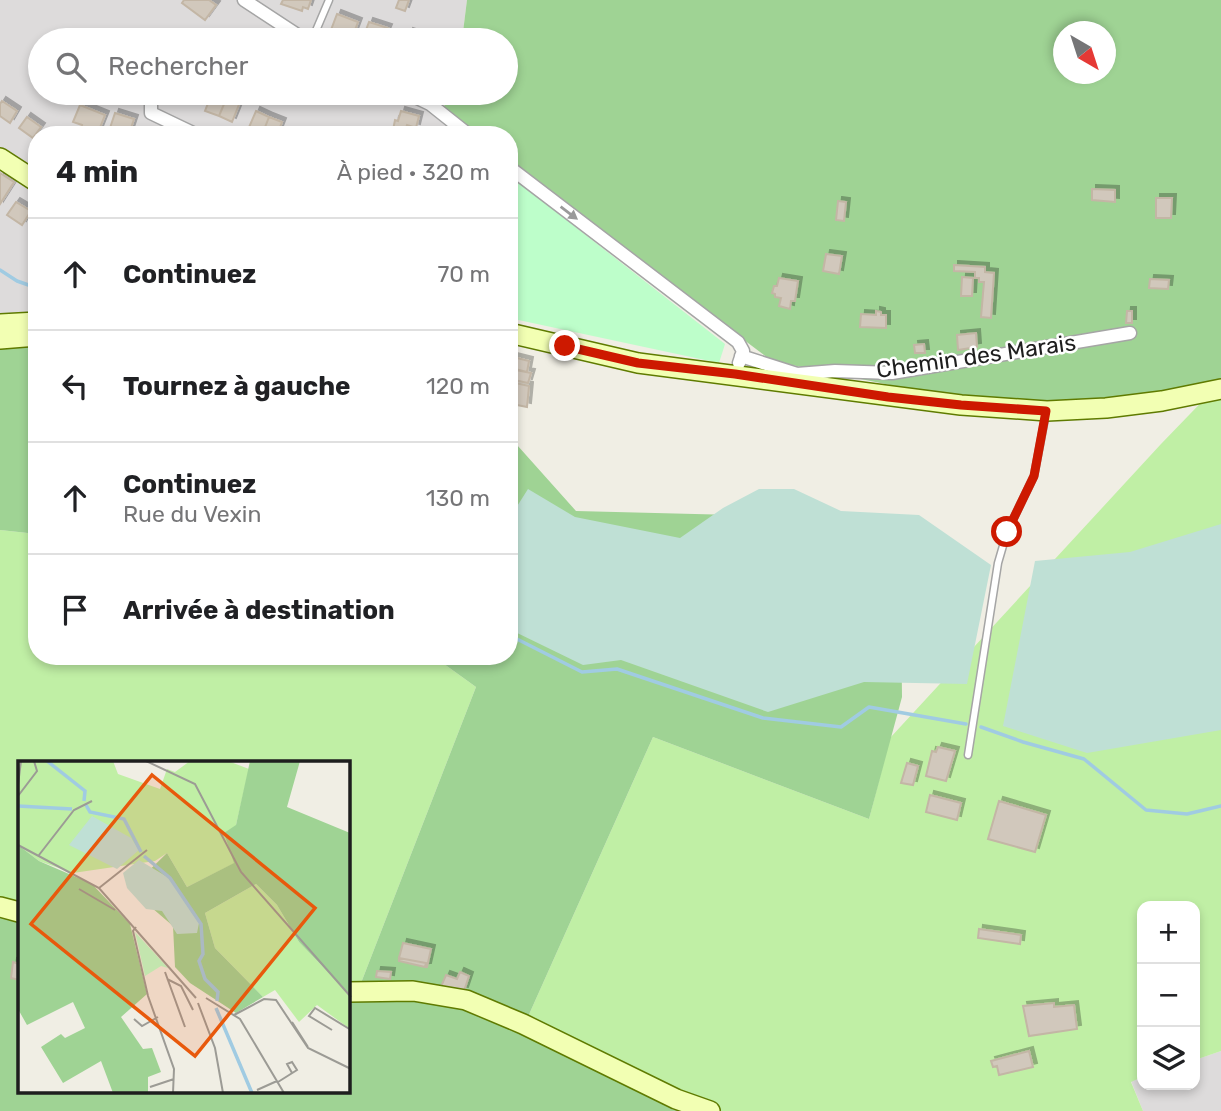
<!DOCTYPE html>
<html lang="fr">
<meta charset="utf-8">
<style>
body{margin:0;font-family:Rubik,sans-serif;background:#f2f2f2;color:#202124}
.controls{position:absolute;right:21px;bottom:21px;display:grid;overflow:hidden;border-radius:14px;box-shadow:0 4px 10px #0003}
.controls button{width:63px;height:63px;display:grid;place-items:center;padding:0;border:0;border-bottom:2px solid #e0e0e0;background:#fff;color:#202124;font:35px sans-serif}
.compass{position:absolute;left:1053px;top:21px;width:63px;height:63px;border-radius:50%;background:#fff;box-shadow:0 4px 10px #0003;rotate:141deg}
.stop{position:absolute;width:21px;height:21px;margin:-16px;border:5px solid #cd1900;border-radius:50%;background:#fff}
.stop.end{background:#cd1900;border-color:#fff;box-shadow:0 2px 7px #0008}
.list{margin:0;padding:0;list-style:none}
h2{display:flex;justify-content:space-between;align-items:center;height:91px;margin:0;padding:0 28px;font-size:30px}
h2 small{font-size:23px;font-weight:400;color:#757577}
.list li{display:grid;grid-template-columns:46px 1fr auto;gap:21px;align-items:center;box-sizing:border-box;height:112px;padding:0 28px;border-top:2px solid #e0e0e0}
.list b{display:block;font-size:26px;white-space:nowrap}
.list p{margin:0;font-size:23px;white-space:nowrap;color:#757577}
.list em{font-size:23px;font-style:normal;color:#757577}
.icon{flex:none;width:38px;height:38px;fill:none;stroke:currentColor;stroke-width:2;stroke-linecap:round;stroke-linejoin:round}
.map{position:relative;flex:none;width:1221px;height:1111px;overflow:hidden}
.search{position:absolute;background:#fff;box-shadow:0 4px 10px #0003;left:28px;top:28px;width:490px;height:77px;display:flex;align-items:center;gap:18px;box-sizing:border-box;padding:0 24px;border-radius:38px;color:#757577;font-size:26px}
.panel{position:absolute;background:#fff;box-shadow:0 4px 10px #0003;left:28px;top:126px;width:490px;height:539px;border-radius:28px}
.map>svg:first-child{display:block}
.residential{fill:#dddbdb}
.grass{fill:#c0efa5}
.forest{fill:#9fd394;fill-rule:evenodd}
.wetland{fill:#bfe0d5}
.park{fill:#bdfeca}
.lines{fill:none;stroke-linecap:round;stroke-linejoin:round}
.stream{stroke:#a0cbe2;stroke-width:3.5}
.building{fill:#d1c8bc;stroke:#c3b6a5;stroke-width:2;filter:url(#shadow)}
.lane-casing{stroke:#a5a5a5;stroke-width:9}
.street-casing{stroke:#a5a5a5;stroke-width:15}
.secondary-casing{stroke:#5f7b00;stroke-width:22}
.lane{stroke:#fff;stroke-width:6}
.street{stroke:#fff;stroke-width:12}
.secondary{stroke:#f2ffb3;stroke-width:19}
.oneway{fill:#9a9a9a}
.route{stroke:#cd1900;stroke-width:9}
.labels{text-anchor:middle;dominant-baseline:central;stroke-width:5;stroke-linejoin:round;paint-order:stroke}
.street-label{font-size:23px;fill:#1e1e1e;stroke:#fff}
.inset-river{fill:none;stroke:#a0cbe2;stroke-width:3.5}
.inset-road{fill:none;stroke:#9c9b95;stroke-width:2}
.view{fill:#e8590c;fill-opacity:0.15;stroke:#e8590c;stroke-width:3.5}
.inset-edge{fill:none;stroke:#1e1e1e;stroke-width:3.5}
</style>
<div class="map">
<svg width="1221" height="1111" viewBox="0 0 1221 1111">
<defs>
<filter id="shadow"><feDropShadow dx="4" dy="-4" stdDeviation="0" flood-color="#0004"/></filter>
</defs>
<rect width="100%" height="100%" fill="#f0eee4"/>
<path class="residential" d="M0 0H467L462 40H40V93H448L444 107 476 135H37V340L0 345Z
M1221 1051V1111H1143L1131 1081 1142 1077V1085H1195V1060Z"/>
<path class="grass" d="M1221 384V1051L1195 1060V906H1142V1077L1131 1082 1143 1111H678L527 1019 653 737 869 819 890 738 1161 444 1218 385Z
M0 530 37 534V656H433L476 687 354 1001H348V763H19V923L0 916Z"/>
<path class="forest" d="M467 0H1221V384L1094 403H979L772 361 509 163V135H476L444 107 448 93H506V40H462ZM1064 32H1106V74H1064Z
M37 340V534L0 530V345Z
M509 436 576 511 900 519 902 697 869 819 653 737 527 1019 678 1111H0V916L19 923V1092H348V1001H354L476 687 433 656H509Z"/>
<path class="wetland" d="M528 489 575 517 680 538 723 508 759 489H794L841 511 919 515 991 565 967 684 864 682 768 712 621 660 583 665 509 629V519Z
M1221 524V730L1087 753 1003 726 1035 561 1130 552Z"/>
<path class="park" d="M518 182 725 344 719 363 509 318V206Z"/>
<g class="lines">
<path class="stream" d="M0 270 17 281 37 288
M509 635 582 672 617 669 763 718 841 727 869 707 966 724
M981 727 1023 742 1084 759 1146 810 1187 814 1221 806"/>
</g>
<path class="building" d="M184 0H209L216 5 205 20 182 3Z
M283 0H311L308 9 303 7 302 11 281 4Z
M399 0H409L405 11 396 8Z
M337 14 358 22 352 38 331 30Z
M369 22 388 28 383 40 372 37 370 40 363 38Z
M409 32 426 38 425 40H406Z
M116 93H134L129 100Z
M212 93H216L227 97 219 116 205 111Z
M227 97 240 102 232 122 219 116Z
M2 101 17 111 10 123 0 116V104Z
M80 105 105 115 97 135H87L80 132 82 125 73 122Z
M256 111 269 117 262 135H254L247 132Z
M401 111 419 116 416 128 407 125 405 131 411 133V135H392L395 120 398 121Z
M115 113 134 119 129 134 110 128Z
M27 117 41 127 33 138 19 128Z
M269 117 282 122 277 135H262Z
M0 173 14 182 0 204Z
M1092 189 1115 190V202L1092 200Z
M1156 198H1172L1171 218H1156Z
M838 201 846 202 844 221 836 220Z
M16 202 31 211 22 225 7 215Z
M36 218 37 219V234L30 230Z
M826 254 842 256 839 274 823 271Z
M954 265 985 267V272L994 273 991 318 981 317 984 282H979V278H975V272L954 271Z
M962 277 973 278 972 296H961Z
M779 278 798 281 795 301H791L790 309 779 306 781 298 775 297V294L772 293 774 286H777Z
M1150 279 1169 280 1168 289 1149 288Z
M876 311 881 312V315H886V328L860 327 861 314 876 315Z
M1127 311H1132V323H1126Z
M976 333 977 347 958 350 957 335Z
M924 344 925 353H915L914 345Z
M513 357 529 361 527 372 511 368Z
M516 370 531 373 528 383 514 380Z
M511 382 529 386 527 407 512 404 514 396 509 395Z
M938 747 955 751 946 781 926 776 932 751 936 752Z
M907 763 918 766 913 785 901 783Z
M930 795 961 803 957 820 926 812Z
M999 801 1046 815 1035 852 988 839Z
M979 929 1021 935 1020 944 978 938Z
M403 943 431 949 427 967H425L426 963 399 958Z
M399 958 426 963 425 967 399 961Z
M13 962 19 964V980L11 978Z
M377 971 391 972 390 979 376 977Z
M460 972 469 976 464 991 440 989 446 975 457 979Z
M1054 1003V1007L1074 1005 1077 1029 1029 1036 1023 1006Z
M1029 1051 1033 1067 999 1075 997 1066 993 1067 991 1061Z"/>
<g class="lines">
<defs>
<path id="lane" d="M312 40 329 0
M968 755 998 563 1007 532 1034 476 1046 413"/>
<path id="street" d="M244 0 305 40
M407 93 430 104 469 135
M151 96V113L197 135
M509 167 738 342 743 351 739 363
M741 356 797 374 835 371 892 373 1130 333"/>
<path id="secondary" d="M0 158 37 182
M0 324 37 322
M509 333 638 363 961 405 1047 411 1106 408 1162 401 1221 389
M0 339 37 336
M0 907 19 912
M348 992 413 991 466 1000 523 1024 676 1099 710 1111"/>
</defs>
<use href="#lane" class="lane-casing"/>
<use href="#street" class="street-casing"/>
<use href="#secondary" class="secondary-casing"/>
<use href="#lane" class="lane"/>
<use href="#street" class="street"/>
<use href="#secondary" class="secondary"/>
</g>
<defs><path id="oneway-solid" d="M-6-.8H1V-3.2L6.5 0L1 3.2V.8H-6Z" transform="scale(1.75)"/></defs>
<use class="oneway" href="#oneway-solid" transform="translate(569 213) rotate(37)"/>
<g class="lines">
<path class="route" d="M565 346 638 363 735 374 888 397 961 405 1046 411 1034 476 1007 532"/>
</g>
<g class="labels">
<g class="street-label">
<text transform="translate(976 356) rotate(-8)">Chemin des Marais</text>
</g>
</g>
<g transform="translate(18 761)">
<rect width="332" height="332" fill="#f0eee4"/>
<path d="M0 0H95L100 13 142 28 149 8 157 11 172 0H210L231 8 218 64 217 102 169 126 149 92 137 100 55 112 21 100 0 84ZM238 123 259 144 281 181 332 234V268L299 244 281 261 257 229 245 236 197 187 187 152Z" fill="#c0efa5"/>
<path d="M232 0H282L269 46 332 72V234L281 181 259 144 238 123 187 152 197 187 245 236 218 252 172 222 157 206 155 165 112 128 149 92 169 126 216 102 206 72 218 64ZM0 84 21 100 74 123 112 163 129 233 103 256 125 288 134 287 143 311 130 316V332H95L83 300 45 322 23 286 43 273 47 277 67 267 55 241 9 264 0 248Z" fill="#9fd394"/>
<path d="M74 55 113 77 121 89 99 108 51 84ZM121 99 151 117 181 162 179 172 159 173 144 150 128 148 109 127 105 112Z" fill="#bfe0d5"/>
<path d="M117 171 150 207 143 205 127 215Z" fill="#bdfeca"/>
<path class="inset-river" d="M29 0 67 30 66 40M68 44 72 51 106 58 123 91M0 45 54 48M126 95 152 117 183 163 185 193 181 200 187 218 200 231 199 240M198 247 234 332"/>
<path class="inset-road" d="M128 0 177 23 223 111 333 236M0 24 3 0M0 35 19 10 16 0M0 84 81 127 178 237M21 94 56 49 74 40M81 127 129 89M61 128 97 149M118 166 115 170 130 235 156 308 155 332M147 211 167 266M149 218 163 225 175 249M188 237 222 258 266 332M180 242 197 287 205 332M216 254 246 238 258 239 290 287 333 308M116 258 124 265 140 256M274 261 290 286M314 269 291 255 297 247 333 269M260 321 279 309 274 301 269 303 274 312M132 326 156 318M239 329 259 320"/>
<path class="view" d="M134 14 297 147 177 295 13 163Z"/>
<rect width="332" height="332" class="inset-edge"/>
</g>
</svg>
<div class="controls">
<button>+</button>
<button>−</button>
<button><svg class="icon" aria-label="layers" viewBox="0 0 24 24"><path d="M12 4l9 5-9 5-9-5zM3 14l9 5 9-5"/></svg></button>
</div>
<svg class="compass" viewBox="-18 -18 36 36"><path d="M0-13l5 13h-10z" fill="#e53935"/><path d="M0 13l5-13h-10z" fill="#757577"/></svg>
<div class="stop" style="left:1007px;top:532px"></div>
<div class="stop end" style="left:565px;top:346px"></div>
<div class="search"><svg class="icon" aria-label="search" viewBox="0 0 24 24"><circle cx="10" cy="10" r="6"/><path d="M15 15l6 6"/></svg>Rechercher</div>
<section class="panel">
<h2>4 min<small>À pied · 320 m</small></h2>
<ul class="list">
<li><svg class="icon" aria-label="ahead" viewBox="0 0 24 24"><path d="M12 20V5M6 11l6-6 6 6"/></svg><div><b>Continuez</b></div><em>70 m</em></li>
<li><svg class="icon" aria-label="left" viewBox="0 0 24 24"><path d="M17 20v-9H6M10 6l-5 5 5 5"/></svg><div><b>Tournez à gauche</b></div><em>120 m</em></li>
<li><svg class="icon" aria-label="ahead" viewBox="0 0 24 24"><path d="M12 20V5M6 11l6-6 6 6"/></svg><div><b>Continuez</b><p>Rue du Vexin</p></div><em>130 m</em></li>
<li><svg class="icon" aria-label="arrive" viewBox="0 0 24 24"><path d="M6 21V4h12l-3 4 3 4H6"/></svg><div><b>Arrivée à destination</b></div></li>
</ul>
</section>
</div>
